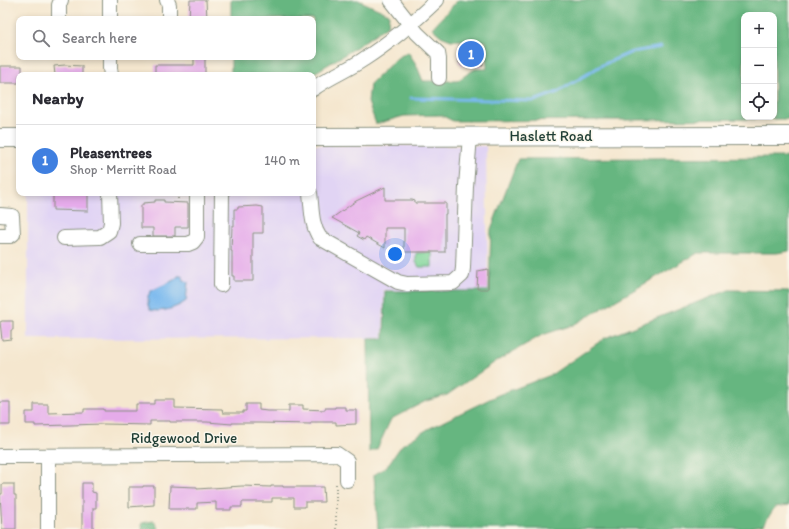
<!DOCTYPE html>
<meta charset="utf-8">
<style>
body{margin:0;font-family:Itim,sans-serif;background:#f7f7f7;color:#2b2b33}
.controls{position:absolute;right:12px;top:12px;display:grid;overflow:hidden;border-radius:8px;box-shadow:0 2px 6px #0003}
.controls button{width:36px;height:36px;display:grid;place-items:center;padding:0;border:0;border-bottom:1px solid #e1e1e2;background:#fff;color:#2b2b33;font:20px sans-serif}
.you{position:absolute;left:395px;top:254px;width:14px;height:14px;margin:-10px;border:3px solid #fff;border-radius:50%;background:#1a73e8;box-shadow:0 0 0 6px #1a73e833}
.badge{display:grid;place-items:center;width:26px;height:26px;border-radius:50%;background:#ea580c;color:#fff;font-size:13px;font-weight:700}
.pin{position:absolute;translate:-50% -50%;border:2px solid #fff;box-shadow:0 1px 4px #0006}
.list{margin:0;padding:0;list-style:none}
h2{display:flex;justify-content:space-between;align-items:center;height:52px;margin:0;padding:0 16px;font-size:17px}
h2 small{font-size:13px;font-weight:400;color:#7c7c81}
.list li{display:grid;grid-template-columns:26px 1fr auto;gap:12px;align-items:center;box-sizing:border-box;height:72px;padding:0 16px;border-top:1px solid #e1e1e2}
.list b{display:block;font-size:15px;white-space:nowrap}
.list p{margin:0;font-size:13px;white-space:nowrap;color:#7c7c81}
.list em{font-size:13px;font-style:normal;color:#7c7c81}
.icon{flex:none;width:22px;height:22px;fill:none;stroke:currentColor;stroke-width:2;stroke-linecap:round;stroke-linejoin:round}
.map{position:relative;flex:none;width:789px;height:529px;overflow:hidden}
.search{position:absolute;background:#fff;box-shadow:0 2px 6px #0003;left:16px;top:16px;width:300px;height:44px;display:flex;align-items:center;gap:10px;box-sizing:border-box;padding:0 14px;border-radius:8px;color:#7c7c81;font-size:15px}
.panel{position:absolute;background:#fff;box-shadow:0 2px 6px #0003;left:16px;top:72px;width:300px;height:124px;border-radius:8px}
.map>svg:first-child{display:block}
.built{fill:#e1d4f4}
.green{fill:#7dd498;stroke:#4e8866}
.forest{fill:#66b680;stroke:#427a5a;fill-rule:evenodd}
.water{fill:#7ab9ee;stroke:#4c7b91}
.lines{fill:none;stroke-linecap:round;stroke-linejoin:round}
.stream{stroke:#7ab9ee;stroke-width:3}
.building{fill:#e5abea}
.minor-casing{stroke:#8a9282;stroke-width:16}
.major-casing{stroke:#8a9282;stroke-width:20}
.path{stroke:#8a9282;stroke-width:2;stroke-dasharray:1 3;stroke-linecap:butt}
.minor{stroke:#fff;stroke-width:14}
.major{stroke:#fff;stroke-width:18}
.labels{text-anchor:middle;dominant-baseline:central;stroke-width:3;stroke-linejoin:round;paint-order:stroke}
.street-label{font-size:15px;fill:#1f3d34;stroke:#fbf7ec}
</style>
<div class="map">
<svg width="789" height="529" viewBox="0 0 789 529">
<rect width="100%" height="100%" fill="#fbf7ec"/>
<filter id="ink" filterUnits="userSpaceOnUse"><feTurbulence type="fractalNoise" baseFrequency=".025" numOctaves="2"/><feDisplacementMap in="SourceGraphic" scale="8" xChannelSelector="R" yChannelSelector="G"/><feConvolveMatrix kernelMatrix="1 2 1 2 8 2 1 2 1" color-interpolation-filters="sRGB"/></filter>
<filter id="wash" filterUnits="userSpaceOnUse"><feTurbulence type="fractalNoise" baseFrequency=".012" numOctaves="4" result="noise"/><feDisplacementMap in="SourceGraphic" scale="16" xChannelSelector="R" yChannelSelector="G"/><feGaussianBlur stdDeviation="0.9" result="paint"/><feColorMatrix in="noise" values="0 0 0 0 0 0 0 0 0 0 0 0 0 0 0 0 0 1.4 0 .05"/><feComposite in="paint" operator="in"/></filter>
<g filter="url(#wash)">
<rect width="100%" height="100%" fill="#f5e7cf"/>
<path class="built" d="M313 145 486 146 488 291 384 290 383 338 28 339V193H313Z"/>
<path class="green" d="M432 252V267H419L416 262V253Z"/>
<path class="forest" d="M231 0H358L389 14 388 25 352 50 311 75H231V57H313V19H231Z
M458 0H789V119L453 121 441 115 404 116 376 124 368 102 370 84 397 58 408 52 416 64 423 81H457L475 69H487L486 41 451 40 441 36 432 28ZM744 15H774V117H744Z
M789 157V251L777 253H698L573 325 542 335 495 362 447 395 426 401 391 419 377 449 369 452 368 339H384L385 291H489L491 229 518 159Z
M729 290 789 291V505L775 507 763 525 742 529H378L374 475 387 466 402 445 428 429 498 395 551 375 605 338Z
M154 521 159 529H141L142 523Z"/>
<path class="water" d="M178 276H182L184 280 188 282 186 301C177 308 161 313 150 310L148 305V296L151 291 174 280Z"/>
<g class="lines">
<path class="stream" d="M411 98 534 101 558 92 602 65 632 52 661 47"/>
</g>
<g id="blocks">
<path class="building" d="M190 0H206L207 19H189Z
M459 45H483V66L461 65 462 63H459Z
M194 57H205V75H155V65H194Z
M65 65 82 66V75H55L54 66Z
M0 66H22V75H19V83H0Z
M385 187V200H412L415 201V203H446V214H445V252H404V228H385V248L366 237 364 240 357 236 359 233 332 218 356 201Z
M53 193H88V211L53 210Z
M155 200H164V202L188 203V227H175V236H153V228H141V205H143V203L155 202Z
M257 206 263 207V233H253V281H234V276H232V251H231L232 226H234V209H238V207Z
M488 269V289H477L478 271Z
M2 321H13V330H11V339L2 340 0 322Z
M155 400H175V408L222 409 223 413H243V411H246V404H259V410L267 411H289V405H303V409L325 410V408H335V407H345V410H356V424L336 425V422H311V424L260 423H232V424L207 422H170V421H150V425L104 424 35 426V424H26V412H34V404H48V413L84 412V409H104V411H136V404H155Z
M0 402H10V425H0Z
M82 483H92V492L96 493V508H93V529H82Z
M2 484H14V495H16V529H2L0 494H2Z
M143 486H154V505L129 507V487H143Z
M170 486 197 487V489L242 486 271 487V486H283V487H323L324 502H305V507H294V498H272V502H242V507H231V510H216V502L197 503V509H169Z"/>
</g>
</g>
<g filter="url(#ink)">
<use href="#blocks" fill-opacity="0" stroke="#8a9282" stroke-width="1"/>
<g class="lines">
<defs>
<path id="minor" d="M110 0V19
M167 0 169 5V19
M391 0 417 33 438 53 439 59V78
M59 19V5L61 0
M110 57V68L111 75
M313 89C329 77 348 70 364 59 391 42 414 22 437 0
M310 193C312 209 311 225 320 238L398 282 407 284 453 283 462 275 463 268 466 186 470 136
M0 215 12 216 13 234 10 236H0
M64 238 100 237 109 231 111 223 110 193
M140 244H188L193 242 197 237V193
M221 285 222 193
M0 456 337 454 347 461V480
M48 456V529"/>
<path id="major" d="M313 137 789 136
M0 138H19"/>
</defs>
<use href="#minor" class="minor-casing"/>
<use href="#major" class="major-casing"/>
<path class="path" d="M178 199V193
M336 484V529"/>
<use href="#minor" class="minor"/>
<use href="#major" class="major"/>
</g>
</g>
<g class="labels">
<g class="street-label">
<text x="551" y="136">Haslett Road</text>
<text x="184" y="438">Ridgewood Drive</text>
</g>
</g>
</svg>
<div class="controls">
<button>+</button>
<button>−</button>
<button><svg class="icon" aria-label="locate" viewBox="0 0 24 24"><circle cx="12" cy="12" r="6"/><path d="M12 2v4M12 18v4M2 12h4M18 12h4"/></svg></button>
</div>
<div class="you"></div>
<div class="pin badge" style="left:471px;top:54px;background:#3f7fe0">1</div>
<div class="search"><svg class="icon" aria-label="search" viewBox="0 0 24 24"><circle cx="10" cy="10" r="6"/><path d="M15 15l6 6"/></svg>Search here</div>
<section class="panel">
<h2>Nearby<small></small></h2>
<ul class="list">
<li><span class="badge" style="background:#3f7fe0">1</span><div><b>Pleasentrees</b><p>Shop · Merritt Road</p></div><em>140 m</em></li>
</ul>
</section>
</div>
